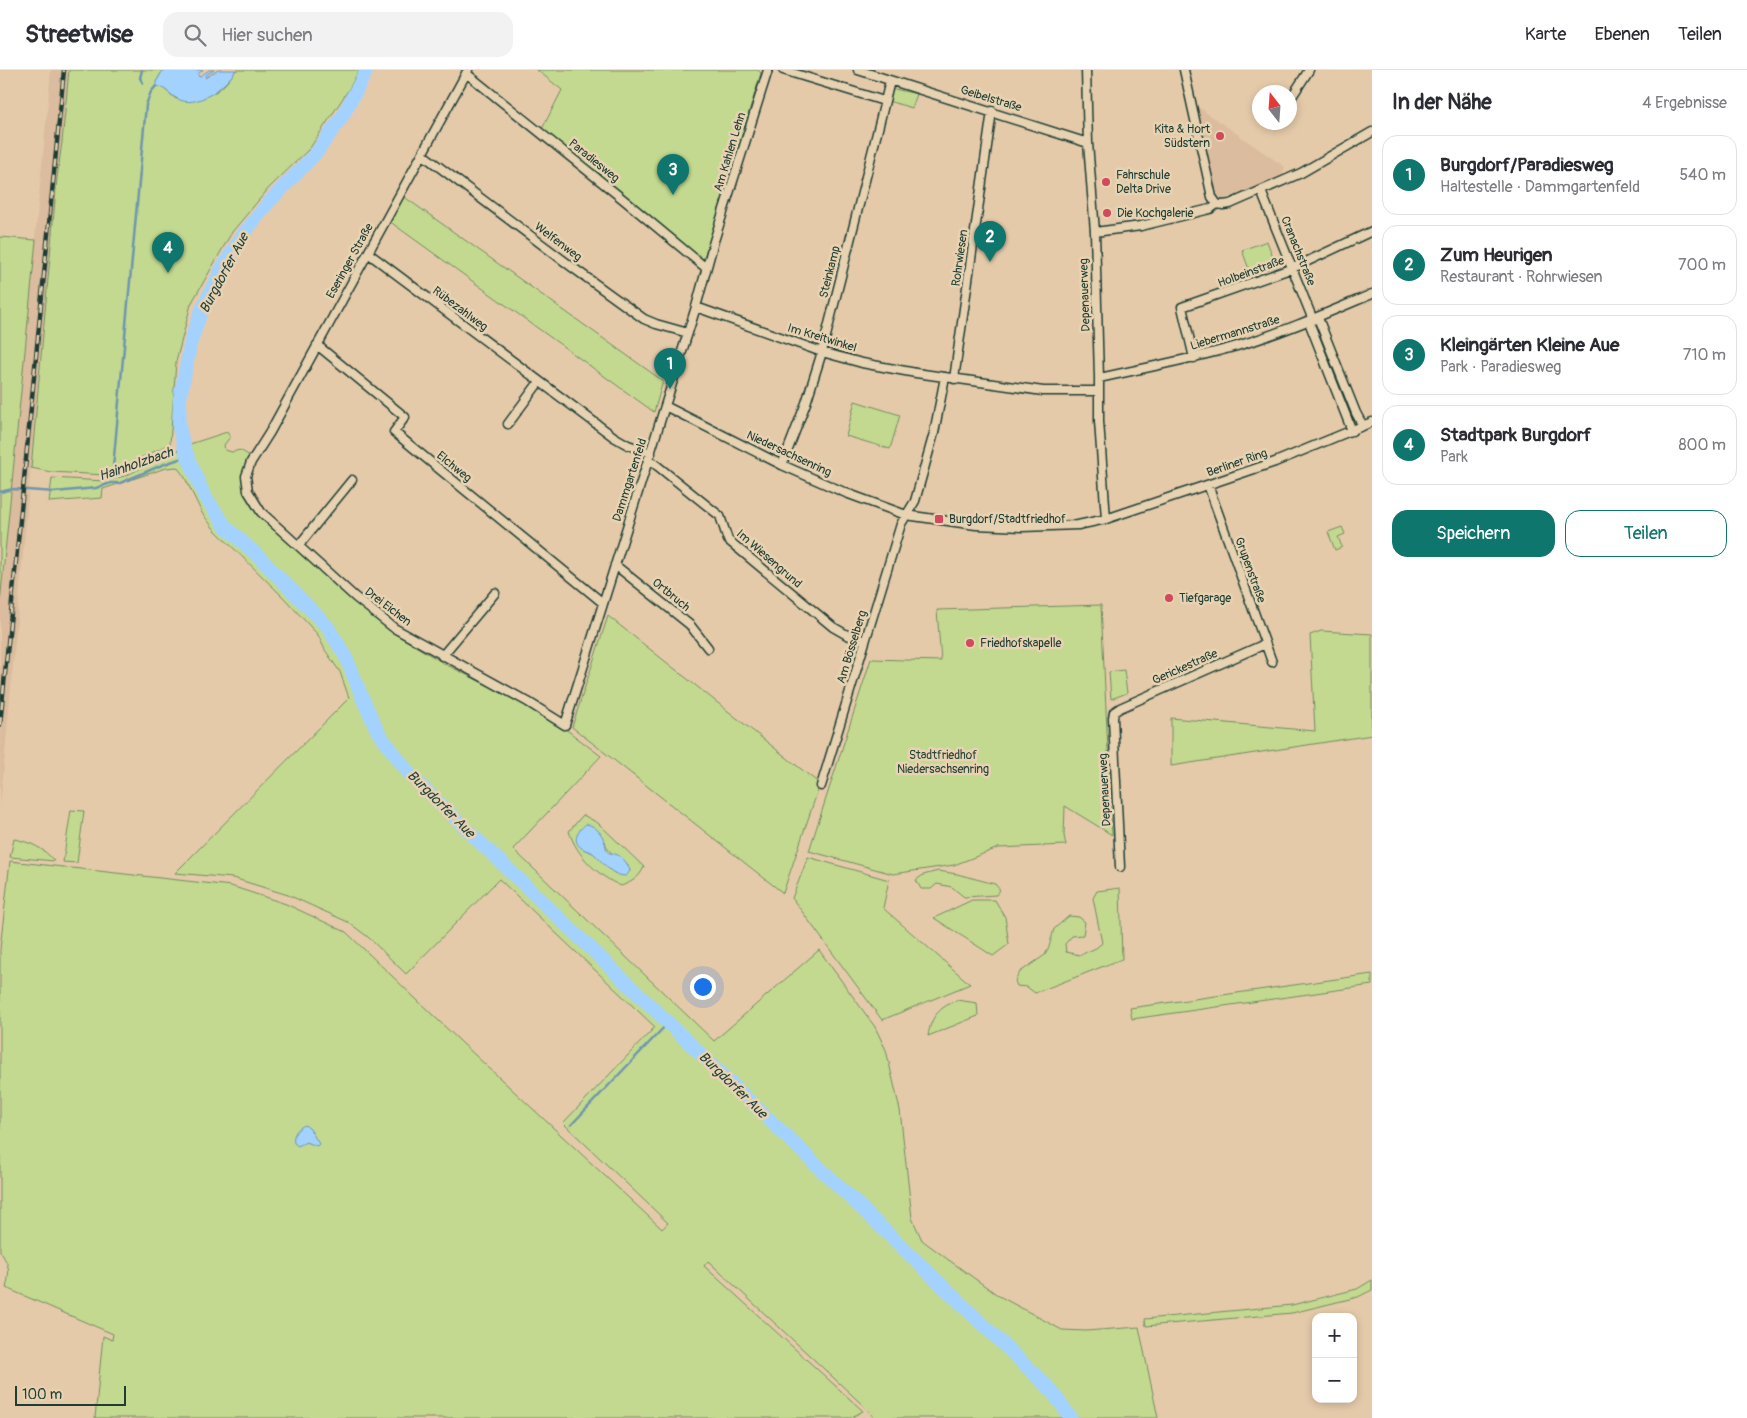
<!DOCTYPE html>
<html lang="de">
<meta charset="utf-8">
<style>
body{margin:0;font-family:Pangolin,sans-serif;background:#f2f2f3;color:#2b2b33}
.controls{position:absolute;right:15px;bottom:15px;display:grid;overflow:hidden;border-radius:10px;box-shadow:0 2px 8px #0003}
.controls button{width:45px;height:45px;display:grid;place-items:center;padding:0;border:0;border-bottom:1px solid #e1e1e2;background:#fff;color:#2b2b33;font:25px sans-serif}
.compass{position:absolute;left:1252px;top:15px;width:45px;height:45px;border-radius:50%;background:#fff;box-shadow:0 2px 8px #0003;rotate:343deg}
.scale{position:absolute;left:15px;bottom:12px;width:111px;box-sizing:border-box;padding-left:5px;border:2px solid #1f3d34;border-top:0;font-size:14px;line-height:18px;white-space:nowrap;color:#1f3d34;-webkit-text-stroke:4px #e7d2b1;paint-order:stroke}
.you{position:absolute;left:702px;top:916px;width:18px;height:18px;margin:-12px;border:4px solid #fff;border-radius:50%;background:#1a73e8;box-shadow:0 0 0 8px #1a73e833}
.badge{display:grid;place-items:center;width:32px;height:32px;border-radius:50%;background:#0f766e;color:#fff;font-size:16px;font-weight:700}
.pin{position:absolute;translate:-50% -41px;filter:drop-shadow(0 1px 2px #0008)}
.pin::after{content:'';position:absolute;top:26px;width:18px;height:15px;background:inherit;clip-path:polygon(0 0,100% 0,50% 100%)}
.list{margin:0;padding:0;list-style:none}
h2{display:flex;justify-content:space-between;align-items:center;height:65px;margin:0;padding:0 20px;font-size:21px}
h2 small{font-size:16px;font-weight:400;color:#7c7c81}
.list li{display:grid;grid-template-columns:32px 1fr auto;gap:15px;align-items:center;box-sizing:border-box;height:80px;margin:0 10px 10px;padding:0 10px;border:1px solid #e1e1e2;border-radius:15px}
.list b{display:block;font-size:19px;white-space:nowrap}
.list p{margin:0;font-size:16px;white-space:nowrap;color:#7c7c81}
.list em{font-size:16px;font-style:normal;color:#7c7c81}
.actions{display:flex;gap:10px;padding:15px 20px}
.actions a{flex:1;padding:11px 0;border:1px solid #0f766e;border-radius:15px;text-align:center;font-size:18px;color:#0f766e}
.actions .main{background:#0f766e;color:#fff}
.icon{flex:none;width:28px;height:28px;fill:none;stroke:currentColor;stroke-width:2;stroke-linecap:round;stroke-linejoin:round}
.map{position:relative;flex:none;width:1372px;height:1348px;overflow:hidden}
header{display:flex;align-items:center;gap:30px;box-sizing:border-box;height:70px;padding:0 25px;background:#fff;border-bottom:1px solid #e1e1e2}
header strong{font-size:24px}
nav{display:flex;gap:28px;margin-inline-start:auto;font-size:18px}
.search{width:350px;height:45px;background:#f2f2f3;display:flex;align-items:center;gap:12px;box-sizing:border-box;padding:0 18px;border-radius:15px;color:#7c7c81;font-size:19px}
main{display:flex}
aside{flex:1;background:#fff}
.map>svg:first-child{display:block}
.built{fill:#dbbc9e}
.green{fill:#c3d98f;stroke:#718b62;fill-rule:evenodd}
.water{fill:#a3d2ff;stroke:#6e96ae}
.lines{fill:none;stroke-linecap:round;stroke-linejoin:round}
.stream{stroke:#6e96ae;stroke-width:2.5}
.river{stroke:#a3d2ff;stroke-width:14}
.minor-casing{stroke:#1f3d34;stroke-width:11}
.minor{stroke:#e7d2b1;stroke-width:8}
.rail-casing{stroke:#1f3d34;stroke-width:4.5}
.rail{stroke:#e7d2b1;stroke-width:2.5;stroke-dasharray:8;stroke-linecap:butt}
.poi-dot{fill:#d1495b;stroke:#e7d2b1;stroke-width:2}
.labels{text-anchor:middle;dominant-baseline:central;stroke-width:5;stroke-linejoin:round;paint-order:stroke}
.street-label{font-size:12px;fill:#1f3d34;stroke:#e7d2b1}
.poi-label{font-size:12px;fill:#1f3d34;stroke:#e7d2b1;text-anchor:start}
.park-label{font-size:12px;fill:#274539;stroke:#e7d2b1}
.water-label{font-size:14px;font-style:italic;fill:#26443e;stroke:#e7d2b1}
</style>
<header>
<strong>Streetwise</strong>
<div class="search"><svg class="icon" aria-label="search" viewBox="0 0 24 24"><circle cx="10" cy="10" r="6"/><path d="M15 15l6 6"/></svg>Hier suchen</div>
<nav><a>Karte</a><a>Ebenen</a><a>Teilen</a></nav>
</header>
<main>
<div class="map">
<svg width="1372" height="1348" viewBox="0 0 1372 1348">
<rect width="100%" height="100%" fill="#e5caaa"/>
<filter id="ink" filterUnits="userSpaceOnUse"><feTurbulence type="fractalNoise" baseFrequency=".02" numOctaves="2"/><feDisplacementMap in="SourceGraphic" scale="10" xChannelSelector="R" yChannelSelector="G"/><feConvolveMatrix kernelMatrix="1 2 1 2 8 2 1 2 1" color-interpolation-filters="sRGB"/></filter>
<g filter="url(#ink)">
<path class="built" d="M51 0H69L62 72 57 108 0 739V533Z
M1194 34 1285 97 1282 107 1217 132Z"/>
<path class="green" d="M69 0H163L156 12 176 29C207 28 218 27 236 0H359L349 19 310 78 269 118 232 162 191 234 176 292 170 374 105 405 51 402 31 398 57 108 62 72Z
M537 0H758L761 3 703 191 542 59 562 20Z
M894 19 917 24 912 38 888 31 891 22Z
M403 126 663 311 654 342 389 151Z
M0 167 36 170 0 533Z
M1267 171 1276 196 1251 205 1242 180Z
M855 331 900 345 890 379 846 366Z
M227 362 230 367 224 375 225 380 232 382 240 380 250 386C240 411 239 416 254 439L392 562 445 594 547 645 601 686 513 779 714 971 819 880 875 957 886 980 900 1040 912 1148 922 1170 946 1188 999 1226 1062 1260 1086 1261 1139 1257 1158 1348H1077L1053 1317 503 789 410 696 380 654 349 583 336 563 320 541 287 507 225 449 205 418 187 375Z
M180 379 201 426 224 457 325 558 342 587 358 627 376 664 409 708 1051 1324 1068 1348H874L867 1339 708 1191 704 1196 863 1341 850 1348H95L103 1266 112 1270 113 1264 6 1218C10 1201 10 1196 0 1181V879L10 791 231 816 286 834 346 862 461 972 662 1159 668 1153 563 1053 655 957 499 809 406 904 368 867 348 852 288 825 233 808 175 803 349 628 340 602 325 580 318 565 284 528 214 459 202 443 184 406 177 397 166 398 103 419 102 428 49 432 52 408 104 411 125 406Z
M1342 457 1345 464 1338 467 1342 477 1335 480 1328 462Z
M1101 535 1112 765 1065 736 1064 766 1066 775 998 778 954 795 893 804 809 781 871 589 941 591 937 540Z
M608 546 820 714 783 823 572 657Z
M1321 561 1372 564V665L1171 696V648L1315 661 1310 565Z
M1124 600 1127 623 1111 629 1109 602Z
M71 740 84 741 77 793 63 792Z
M583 745 598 753 644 797C639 808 632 812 621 816 598 806 576 785 569 761ZM605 771C608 789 625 783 630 801L614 803 593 783 583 779Z
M14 769C30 772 44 778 54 791L10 787Z
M808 787 889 810 883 838 970 914 882 950 792 828Z
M938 801 957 804 995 814 1000 820 996 825 964 827 952 817 937 814 931 819H921L916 810 923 805Z
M1120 818 1122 889 1035 923 1027 917 1017 916 1015 911 1020 902 1045 885 1049 877 1054 859 1069 846 1079 847 1085 852 1083 865 1072 866 1065 874 1066 882 1080 885 1096 878 1102 873 1093 828 1097 821Z
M972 830H995L1005 847 1009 874 993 886 934 848Z
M1372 904V915L1132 949 1130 938Z
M957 930 977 933 978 946 928 966C931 946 939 938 957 930Z
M1372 1210V1220L1358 1227 1292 1243 1146 1256 1145 1249 1292 1235 1357 1219Z"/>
<path class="water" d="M163 0H203L198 4 199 7 209 0H214L207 4 205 8 218 0H236C226 16 196 41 176 28 169 24 165 17 156 16V12Z
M586 754C596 756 602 763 605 773 606 775 606 779 607 781 610 784 611 783 615 784 622 786 628 793 630 801L626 806C611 806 604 793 594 784 591 781 587 781 583 779 571 772 577 761 586 754Z
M305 1055 310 1059 319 1074 317 1076 306 1072 298 1076 294 1073C292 1065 297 1058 305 1055Z"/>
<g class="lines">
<path class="stream" d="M142 0 140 8 143 13
M113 398 146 35 151 22 156 16
M0 422 13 419 55 422 96 418 111 413H120L162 395 188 386
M571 1055 668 953"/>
<path class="river" d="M367 0 342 47 316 83 269 132 241 167 221 200 202 239 191 271 180 328 179 357 185 380 204 425 226 457 257 485 327 556 346 587 362 627 378 662 411 706 1051 1320 1071 1348"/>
<defs>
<path id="minor" d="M468 0 270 362 251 392 246 406 248 421 261 442 355 527 394 558 528 632 565 655 696 237 714 171 768 0
M783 0 884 31
M858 0 1088 73
M1086 0 1088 73 1095 162 1099 308V351L1106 449
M1184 0 1212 127 1217 134
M466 3 624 130 706 198
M1291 28 1309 0
M422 84 572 197 644 249 656 254 688 263
M1261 121 1313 250
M1095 162 1141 156 1210 139 1217 134 1223 135 1230 134 1301 103 1372 62
M368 183 614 367 628 375 651 383
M696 237 822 282 862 293 916 303 1043 321H1099
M1318 248 1356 343 1363 356
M1309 252 1352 361
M317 275 405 347 394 362 603 533
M1194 288 1182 237 1293 198 1372 161
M1099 308C1145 298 1192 289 1237 276 1284 262 1327 243 1372 224
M954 309 992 41
M665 336 782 395 846 423 906 445 976 455 1022 457 1078 455 1106 449 1275 392 1372 352
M508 354 539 312
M648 391 655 394 720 446 728 470 833 557 847 565 865 571
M782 395 806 333 822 282 890 11
M1208 415 1272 592
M299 475 352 410
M615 495 690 555 708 578
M442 586 495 523
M821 716 901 454 915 431 934 363 945 307
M1120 797 1113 648 1114 642 1120 638 1265 574"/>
</defs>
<use href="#minor" class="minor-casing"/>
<use href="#minor" class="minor"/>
<defs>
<path id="rail" d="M0 655 64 0"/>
</defs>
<use href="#rail" class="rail-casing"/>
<use href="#rail" class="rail"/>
</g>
</g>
<g class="poi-dot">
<circle cx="1220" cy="66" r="5"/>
<circle cx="1106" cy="112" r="5"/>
<circle cx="1107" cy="143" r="5"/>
<rect x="934" y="444" width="10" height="10" rx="2.5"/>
<circle cx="1169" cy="528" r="5"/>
<circle cx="970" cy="573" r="5"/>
</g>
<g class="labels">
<g class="street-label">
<text transform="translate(991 29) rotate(17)">Geibelstraße</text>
<text transform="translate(730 82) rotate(-73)">Am Kahlen Lehn</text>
<text transform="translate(594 91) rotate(39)">Paradiesweg</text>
<text transform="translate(558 172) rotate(37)">Welfenweg</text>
<text transform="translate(1298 181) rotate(68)">Cranachstraße</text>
<text transform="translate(960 188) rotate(-82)">Rohrwiesen</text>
<text transform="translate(350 191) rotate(-61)">Eseringer Straße</text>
<text transform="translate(830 202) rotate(-76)">Steinkamp</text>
<text transform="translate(1251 202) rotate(-20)">Holbeinstraße</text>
<text transform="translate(1085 225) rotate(-92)">Depenauerweg</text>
<text transform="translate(460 239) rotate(37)">Rübezahlweg</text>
<text transform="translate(1235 263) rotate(-17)">Liebermannstraße</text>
<text transform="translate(822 268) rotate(17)">Im Kreitwinkel</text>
<text transform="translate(789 384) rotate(25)">Niedersachsenring</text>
<text transform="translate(1237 393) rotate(-19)">Berliner Ring</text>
<text transform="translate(454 397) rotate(39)">Elchweg</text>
<text transform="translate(630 410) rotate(-72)">Dammgartenfeld</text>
<text transform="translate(769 489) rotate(41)">Im Wiesengrund</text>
<text transform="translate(1250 500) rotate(70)">Grupenstraße</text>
<text transform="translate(671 525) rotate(39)">Ortbruch</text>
<text transform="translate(388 537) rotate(37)">Drei Eichen</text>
<text transform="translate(852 577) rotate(-73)">Am Bösselberg</text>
<text transform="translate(1185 597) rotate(-24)">Gerickestraße</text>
<text transform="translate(1105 720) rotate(-93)">Depenauerweg</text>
</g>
<g class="poi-label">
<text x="1210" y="59" text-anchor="end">Kita &amp; Hort<tspan x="1210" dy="14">Südstern</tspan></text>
<text x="1116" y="105">Fahrschule<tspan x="1116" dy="14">Delta Drive</tspan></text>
<text x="1117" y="143">Die Kochgalerie</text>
<text x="949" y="449">Burgdorf/Stadtfriedhof</text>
<text x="1179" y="528">Tiefgarage</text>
<text x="980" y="573">Friedhofskapelle</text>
</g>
<g class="park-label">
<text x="943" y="685">Stadtfriedhof<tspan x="943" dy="14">Niedersachsenring</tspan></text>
</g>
<g class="water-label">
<text transform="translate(224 203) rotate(-62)">Burgdorfer Aue</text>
<text transform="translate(136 394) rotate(-19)">Hainholzbach</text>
<text transform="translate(441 734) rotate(45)">Burgdorfer Aue</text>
<text transform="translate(733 1015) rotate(44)">Burgdorfer Aue</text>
</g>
</g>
</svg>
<div class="controls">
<button>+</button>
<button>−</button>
</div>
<svg class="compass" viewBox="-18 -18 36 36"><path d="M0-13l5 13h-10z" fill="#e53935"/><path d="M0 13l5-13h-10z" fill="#7c7c81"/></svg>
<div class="scale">100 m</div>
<div class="you"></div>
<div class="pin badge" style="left:670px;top:319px">1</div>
<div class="pin badge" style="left:990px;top:192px">2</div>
<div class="pin badge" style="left:673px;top:125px">3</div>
<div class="pin badge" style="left:168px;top:203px">4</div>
</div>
<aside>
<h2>In der Nähe<small>4 Ergebnisse</small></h2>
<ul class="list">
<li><span class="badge">1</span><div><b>Burgdorf/Paradiesweg</b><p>Haltestelle · Dammgartenfeld</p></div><em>540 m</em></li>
<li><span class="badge">2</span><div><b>Zum Heurigen</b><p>Restaurant · Rohrwiesen</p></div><em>700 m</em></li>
<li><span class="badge">3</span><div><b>Kleingärten Kleine Aue</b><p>Park · Paradiesweg</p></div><em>710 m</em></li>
<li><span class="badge">4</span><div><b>Stadtpark Burgdorf</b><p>Park</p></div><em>800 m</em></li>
</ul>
<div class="actions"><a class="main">Speichern</a><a>Teilen</a></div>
</aside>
</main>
